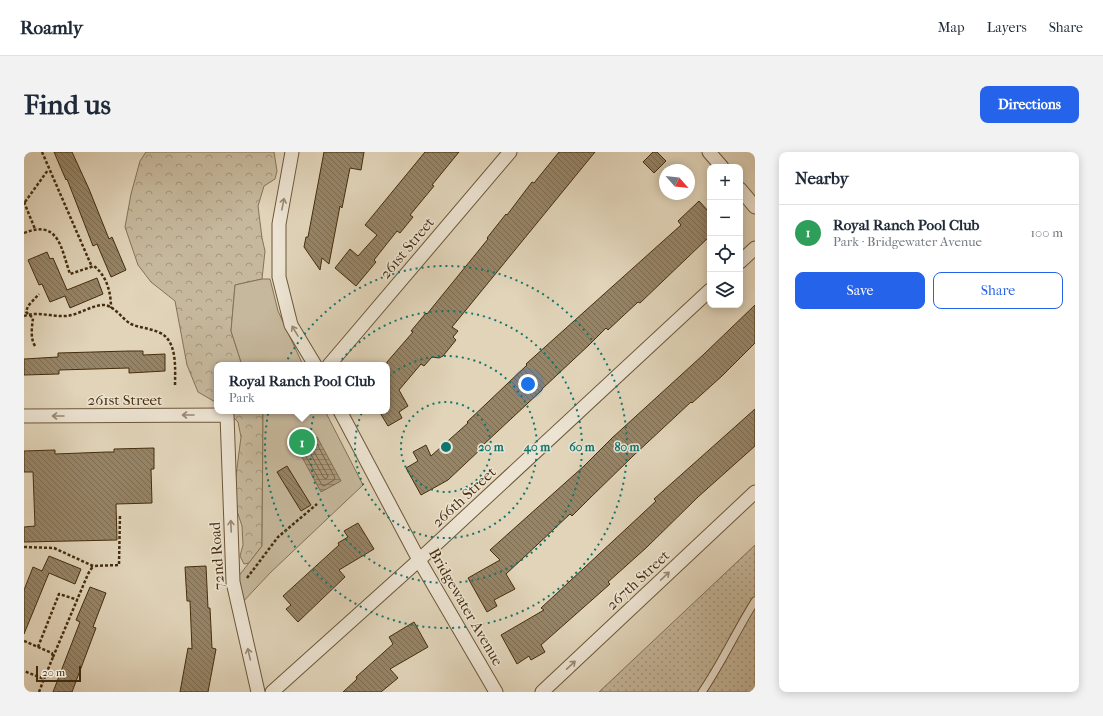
<!DOCTYPE html>
<meta charset="utf-8">
<style>
body{margin:0;font-family:"IM FELL French Canon",serif;background:#f2f2f3;color:#1f2937}
.controls{position:absolute;right:12px;top:12px;display:grid;overflow:hidden;border-radius:8px;box-shadow:0 2px 10px #0003}
.controls button{width:36px;height:36px;display:grid;place-items:center;padding:0;border:0;border-bottom:1px solid #e0e1e3;background:#fff;color:#1f2937;font:20px sans-serif}
.compass{position:absolute;left:635px;top:12px;width:36px;height:36px;border-radius:50%;background:#fff;box-shadow:0 2px 10px #0003;rotate:117deg}
.scale{position:absolute;left:12px;bottom:10px;width:45px;box-sizing:border-box;padding-left:4px;border:2px solid #452d0d;border-top:0;font-size:11px;line-height:14px;white-space:nowrap;color:#452d0d;-webkit-text-stroke:3px #ece3d2;paint-order:stroke}
.you{position:absolute;left:504px;top:232px;width:14px;height:14px;margin:-10px;border:3px solid #fff;border-radius:50%;background:#1a73e8;box-shadow:0 0 0 6px #1a73e833}
.badge{display:grid;place-items:center;width:26px;height:26px;border-radius:50%;background:#2563eb;color:#fff;font-size:13px;font-weight:700}
.pin{position:absolute;translate:-50% -50%;border:2px solid #fff;box-shadow:0 1px 4px #0006}
.popup{position:absolute;left:190px;top:210px;width:176px;height:52px;box-sizing:border-box;display:grid;place-content:center;border-radius:8px;background:#fff;filter:drop-shadow(0 1px 3px #0005);font-size:13px;white-space:nowrap;color:#747a83}
.popup b{font-size:15px;color:#1f2937}
.popup::after{content:'';position:absolute;left:50%;top:100%;margin-left:-8px;border:8px solid transparent;border-top-color:#fff}
.list{margin:0;padding:0;list-style:none}
h2{display:flex;justify-content:space-between;align-items:center;height:52px;margin:0;padding:0 16px;font-size:17px}
h2 small{font-size:13px;font-weight:400;color:#747a83}
.list li{display:grid;grid-template-columns:26px 1fr auto;gap:12px;align-items:center;box-sizing:border-box;height:56px;padding:0 16px;border-top:1px solid #e0e1e3}
.list b{display:block;font-size:15px;white-space:nowrap}
.list p{margin:0;font-size:13px;white-space:nowrap;color:#747a83}
.list em{font-size:13px;font-style:normal;color:#747a83}
.actions{display:flex;gap:8px;padding:12px 16px}
.actions a{flex:1;padding:9px 0;border:1px solid #2563eb;border-radius:8px;text-align:center;font-size:14px;color:#2563eb}
.actions .main{background:#2563eb;color:#fff}
.icon{flex:none;width:22px;height:22px;fill:none;stroke:currentColor;stroke-width:2;stroke-linecap:round;stroke-linejoin:round}
.map{position:relative;flex:none;width:731px;height:540px;overflow:hidden;border-radius:8px}
header{display:flex;align-items:center;gap:24px;box-sizing:border-box;height:56px;padding:0 20px;background:#fff;border-bottom:1px solid #e0e1e3}
header strong{font-size:19px}
nav{display:flex;gap:22px;margin-inline-start:auto;font-size:14px}
.intro{display:flex;align-items:center;justify-content:space-between;box-sizing:border-box;height:96px;padding:0 24px}
h1{margin:0;font-size:28px}
.button{padding:10px 18px;border-radius:8px;background:#2563eb;color:#fff;font-size:14px;font-weight:700}
main{display:flex;gap:24px;padding:0 24px}
aside{flex:1;background:#fff;border-radius:8px;box-shadow:0 2px 10px #0003}
.map>svg:first-child{display:block}
.grass{fill:url(#grass-dots);stroke:#867254}
.forest{fill:url(#forest-crowns);stroke:#867254}
.park{fill:#c6b89c;stroke:#867254}
.water{fill:url(#water-rules);stroke:#836f51}
.lines{fill:none;stroke-linecap:round;stroke-linejoin:round}
.shore{stroke:#786446;stroke-width:1}
.building{fill:url(#building-back-hatch);stroke:#452d0d}
.lane-casing{stroke:#6c5738;stroke-width:9}
.street-casing{stroke:#6c5738;stroke-width:15}
.path{stroke:#452d0d;stroke-width:2.5;stroke-dasharray:3 2;stroke-linecap:butt}
.lane{stroke:#ece3d2;stroke-width:7}
.street{stroke:#ece3d2;stroke-width:13}
.oneway{stroke:#988870}
.ring{fill:none;stroke:#0f766e;stroke-width:2;stroke-dasharray:2 4}
.labels{text-anchor:middle;dominant-baseline:central;stroke-width:3;stroke-linejoin:round;paint-order:stroke}
.street-label{font-size:15px;fill:#452d0d;stroke:#ece3d2}
.centre{fill:#0f766e;stroke:#ece3d2;stroke-width:2}
.ring-label{font-size:12px;text-anchor:middle;font-weight:bold;fill:#0f766e;stroke:#ece3d2;stroke-width:3;stroke-linejoin:round;paint-order:stroke}
</style>
<header>
<strong>Roamly</strong>
<nav><a>Map</a><a>Layers</a><a>Share</a></nav>
</header>
<div class="intro"><h1>Find us</h1><a class="button">Directions</a></div>
<main>
<div class="map">
<svg width="731" height="540" viewBox="0 0 731 540">
<defs>
<pattern id="grass-dots" width="8" height="8" patternUnits="userSpaceOnUse"><rect width="8" height="8" fill="#c6b89c"/><path d="M2 2h.1M6 6h.1" fill="none" stroke="#a3967e" stroke-width="1.8" stroke-linecap="round"/></pattern>
<pattern id="forest-crowns" width="20" height="18" patternUnits="userSpaceOnUse"><rect width="20" height="18" fill="#c6b89c"/><path d="M2 6a3 3 0 1 1 6 0M12 15a3 3 0 1 1 6 0" fill="none" stroke="#a3967e"/></pattern>
<pattern id="water-rules" width="6" height="5" patternUnits="userSpaceOnUse"><rect width="6" height="5" fill="#ac9b7f"/><path d="M0 2.5h6" fill="none" stroke="#8e7f66"/></pattern>
<pattern id="building-back-hatch" width="6" height="6" patternUnits="userSpaceOnUse"><rect width="6" height="6" fill="#968466"/><path d="M-1 5l2 2M0 0l6 6M5-1l2 2" fill="none" stroke="#7c6c52"/></pattern>
</defs>
<rect width="100%" height="100%" fill="#e1d4b9"/>
<filter id="stains"><feTurbulence type="fractalNoise" baseFrequency=".005" numOctaves="4"/><feColorMatrix values="0 0 0 0 .2 0 0 0 0 .09 0 0 0 0 .02 0 0 0 .5 -.17"/></filter>
<radialGradient id="worn" r=".72"><stop offset=".6" stop-color="#630" stop-opacity="0"/><stop offset="1" stop-color="#630" stop-opacity=".3"/></radialGradient>
<path class="grass" d="M731 393V540H575Z"/>
<path class="forest" d="M122 0H250L253 19 251 27 240 34 234 54 238 86 241 99 238 127 211 133 207 179 218 213H193V251L174 240 163 213 151 149 127 130 114 113 101 75 107 42 116 9Z
M202 259H239L238 394 225 411 220 412 216 404 219 393 218 374 209 347 217 285 214 270Z"/>
<path class="park" d="M238 127H246L254 159 279 213H218L207 179 211 133Z
M239 259H301L339 333 247 420 216 453 210 430 238 394Z"/>
<path class="water" d="M293 285 317 329 297 340 273 296Z"/>
<g class="lines">
<path class="shore" d="M290 292H293L311 326 310 328 300 334 298 333 279 299 280 297Z
M289 298 304 324 302 327 300 326 286 301 287 299Z"/>
</g>
<path class="building" d="M30 0H48L65 37 85 87 88 85 102 118 87 125 73 92 69 94 43 27 42 28Z
M300 0H340L337 18 326 16 318 56 316 54 305 112 298 106 296 118 280 95 282 85H284Z
M401 0H435L408 33 410 34 386 63 389 65 376 81 373 79 350 108 352 110 332 134 311 116 326 97 334 104 353 83 341 73Z
M535 0H571L428 175 434 179 429 185 432 188 419 204 415 206 408 205 400 214 397 212 375 238 384 254 375 260 378 266 364 274 355 259H363V210L389 180 387 179 402 161 403 162 464 87 463 86 482 62 483 63 508 30 510 31Z
M629 0H633L642 9 630 21 619 10Z
M675 49 686 61V84L616 151 614 150 584 178 582 176 565 193 518 237V238L458 294 459 295 424 328 397 343 382 316 394 309 389 300 402 293 407 304 444 271 443 270 503 213 502 212 657 73 654 69Z
M23 100 26 107 29 106 43 138 73 126 79 142 46 156 41 144 26 150 18 132 15 133 4 108Z
M731 153V191L698 224 668 251 667 250 609 304 565 347 548 364 546 362 482 422 491 437 470 448 473 454 463 460 444 426 476 408 466 398 560 314 588 286 679 203Z
M105 199H119V203L141 202V219L105 221V216L35 218V222L0 223V207L34 205V201Z
M731 257V294L674 345 622 396 584 430 586 432 517 493 521 500 507 508 505 504 493 512 477 483 520 458 517 456 632 349 630 347Z
M130 296V317H127L128 351 92 352 93 388 0 390V375L11 374 9 320H0V299L31 298V302L83 300H90V297Z
M263 314 287 353 277 359 253 320Z
M334 371 350 397 315 418 321 425 274 470 262 457 267 453 259 444 315 393 314 391 324 385 320 379Z
M25 404 57 417 51 432 25 421 0 482V438L9 415 18 419Z
M182 414 184 456H186L188 496 192 497 184 540H156L164 496 168 497 166 449H163L161 415Z
M66 435 82 441 69 475 72 476 48 540H29L56 470 52 468Z
M390 470 404 495 366 517 374 526 357 540H319L333 527 332 525 369 492 365 485Z"/>
<g class="lines">
<defs>
<path id="lane" d="M678 540C698 511 712 479 731 449"/>
<path id="street" d="M268 0 255 72V125L267 173 291 213
M685 0 698 15
M716 37 731 55
M716 110 731 96
M305 213 486 0
M316 259 395 408 472 540
M0 264 203 263 209 430 234 540
M248 540 395 408 686 138
M518 540 731 340"/>
</defs>
<use href="#lane" class="lane-casing"/>
<use href="#street" class="street-casing"/>
<path class="path" d="M18 0 68 115
M0 50 11 77
M1 50 24 18
M0 81C35 67 37 96 46 122L70 114C83 124 87 141 87 156
M0 164C14 159 28 165 42 164 55 163 67 153 80 153 91 154 98 167 107 172 116 176 125 176 134 180 154 187 151 217 151 234
M11 194C6 186 8 175 9 166L2 160 4 154 15 142
M0 395 30 396 69 414 95 413 96 362
M223 426 254 385 293 352
M0 489 28 501 29 505 20 527 0 519
M14 495 35 442 54 448
M29 505 64 422 69 414
M15 540 20 527"/>
<use href="#lane" class="lane"/>
<use href="#street" class="street"/>
</g>
<defs><path id="oneway-shaft" d="M-6 0H5M1.5-3L5.5 0L1.5 3" fill="none" stroke-width="1.6" stroke-linecap="round" stroke-linejoin="round"/></defs>
<g class="oneway">
<use href="#oneway-shaft" transform="translate(259 52) rotate(-79)"/>
<use href="#oneway-shaft" transform="translate(271 179) rotate(-121)"/>
<use href="#oneway-shaft" transform="translate(164 263) rotate(180)"/>
<use href="#oneway-shaft" transform="translate(34 264) rotate(180)"/>
<use href="#oneway-shaft" transform="translate(207 374) rotate(-92)"/>
<use href="#oneway-shaft" transform="translate(641 424) rotate(-43)"/>
<use href="#oneway-shaft" transform="translate(225 502) rotate(-103)"/>
<use href="#oneway-shaft" transform="translate(547 513) rotate(-43)"/>
</g>
<g class="ring">
<circle cx="422" cy="295" r="45"/>
<circle cx="422" cy="295" r="91"/>
<circle cx="422" cy="295" r="136"/>
<circle cx="422" cy="295" r="181"/>
</g>
<g class="labels">
<g class="street-label">
<text transform="translate(383 96) rotate(-50)">261st Street</text>
<text x="101" y="248">261st Street</text>
<text transform="translate(440 345) rotate(-43)">266th Street</text>
<text transform="translate(193 404) rotate(-94)">72nd Road</text>
<text transform="translate(614 428) rotate(-43)">267th Street</text>
<text transform="translate(442 455) rotate(60)">Bridgewater Avenue</text>
</g>
</g>
<circle cx="422" cy="295" r="6" class="centre"/>
<g class="ring-label">
<text x="467" y="299">20 m</text>
<text x="513" y="299">40 m</text>
<text x="558" y="299">60 m</text>
<text x="603" y="299">80 m</text>
</g>
<rect width="100%" height="100%" filter="url(#stains)"/>
<rect width="100%" height="100%" fill="url(#worn)"/>
</svg>
<div class="controls">
<button>+</button>
<button>−</button>
<button><svg class="icon" aria-label="locate" viewBox="0 0 24 24"><circle cx="12" cy="12" r="6"/><path d="M12 2v4M12 18v4M2 12h4M18 12h4"/></svg></button>
<button><svg class="icon" aria-label="layers" viewBox="0 0 24 24"><path d="M12 4l9 5-9 5-9-5zM3 14l9 5 9-5"/></svg></button>
</div>
<svg class="compass" viewBox="-18 -18 36 36"><path d="M0-13l5 13h-10z" fill="#e53935"/><path d="M0 13l5-13h-10z" fill="#747a83"/></svg>
<div class="scale">20 m</div>
<div class="you"></div>
<div class="pin badge" style="left:278px;top:290px;background:#2e9e5b">1</div>
<div class="popup"><b>Royal Ranch Pool Club</b>Park</div>
</div>
<aside>
<h2>Nearby<small></small></h2>
<ul class="list">
<li><span class="badge" style="background:#2e9e5b">1</span><div><b>Royal Ranch Pool Club</b><p>Park · Bridgewater Avenue</p></div><em>100 m</em></li>
</ul>
<div class="actions"><a class="main">Save</a><a>Share</a></div>
</aside>
</main>
